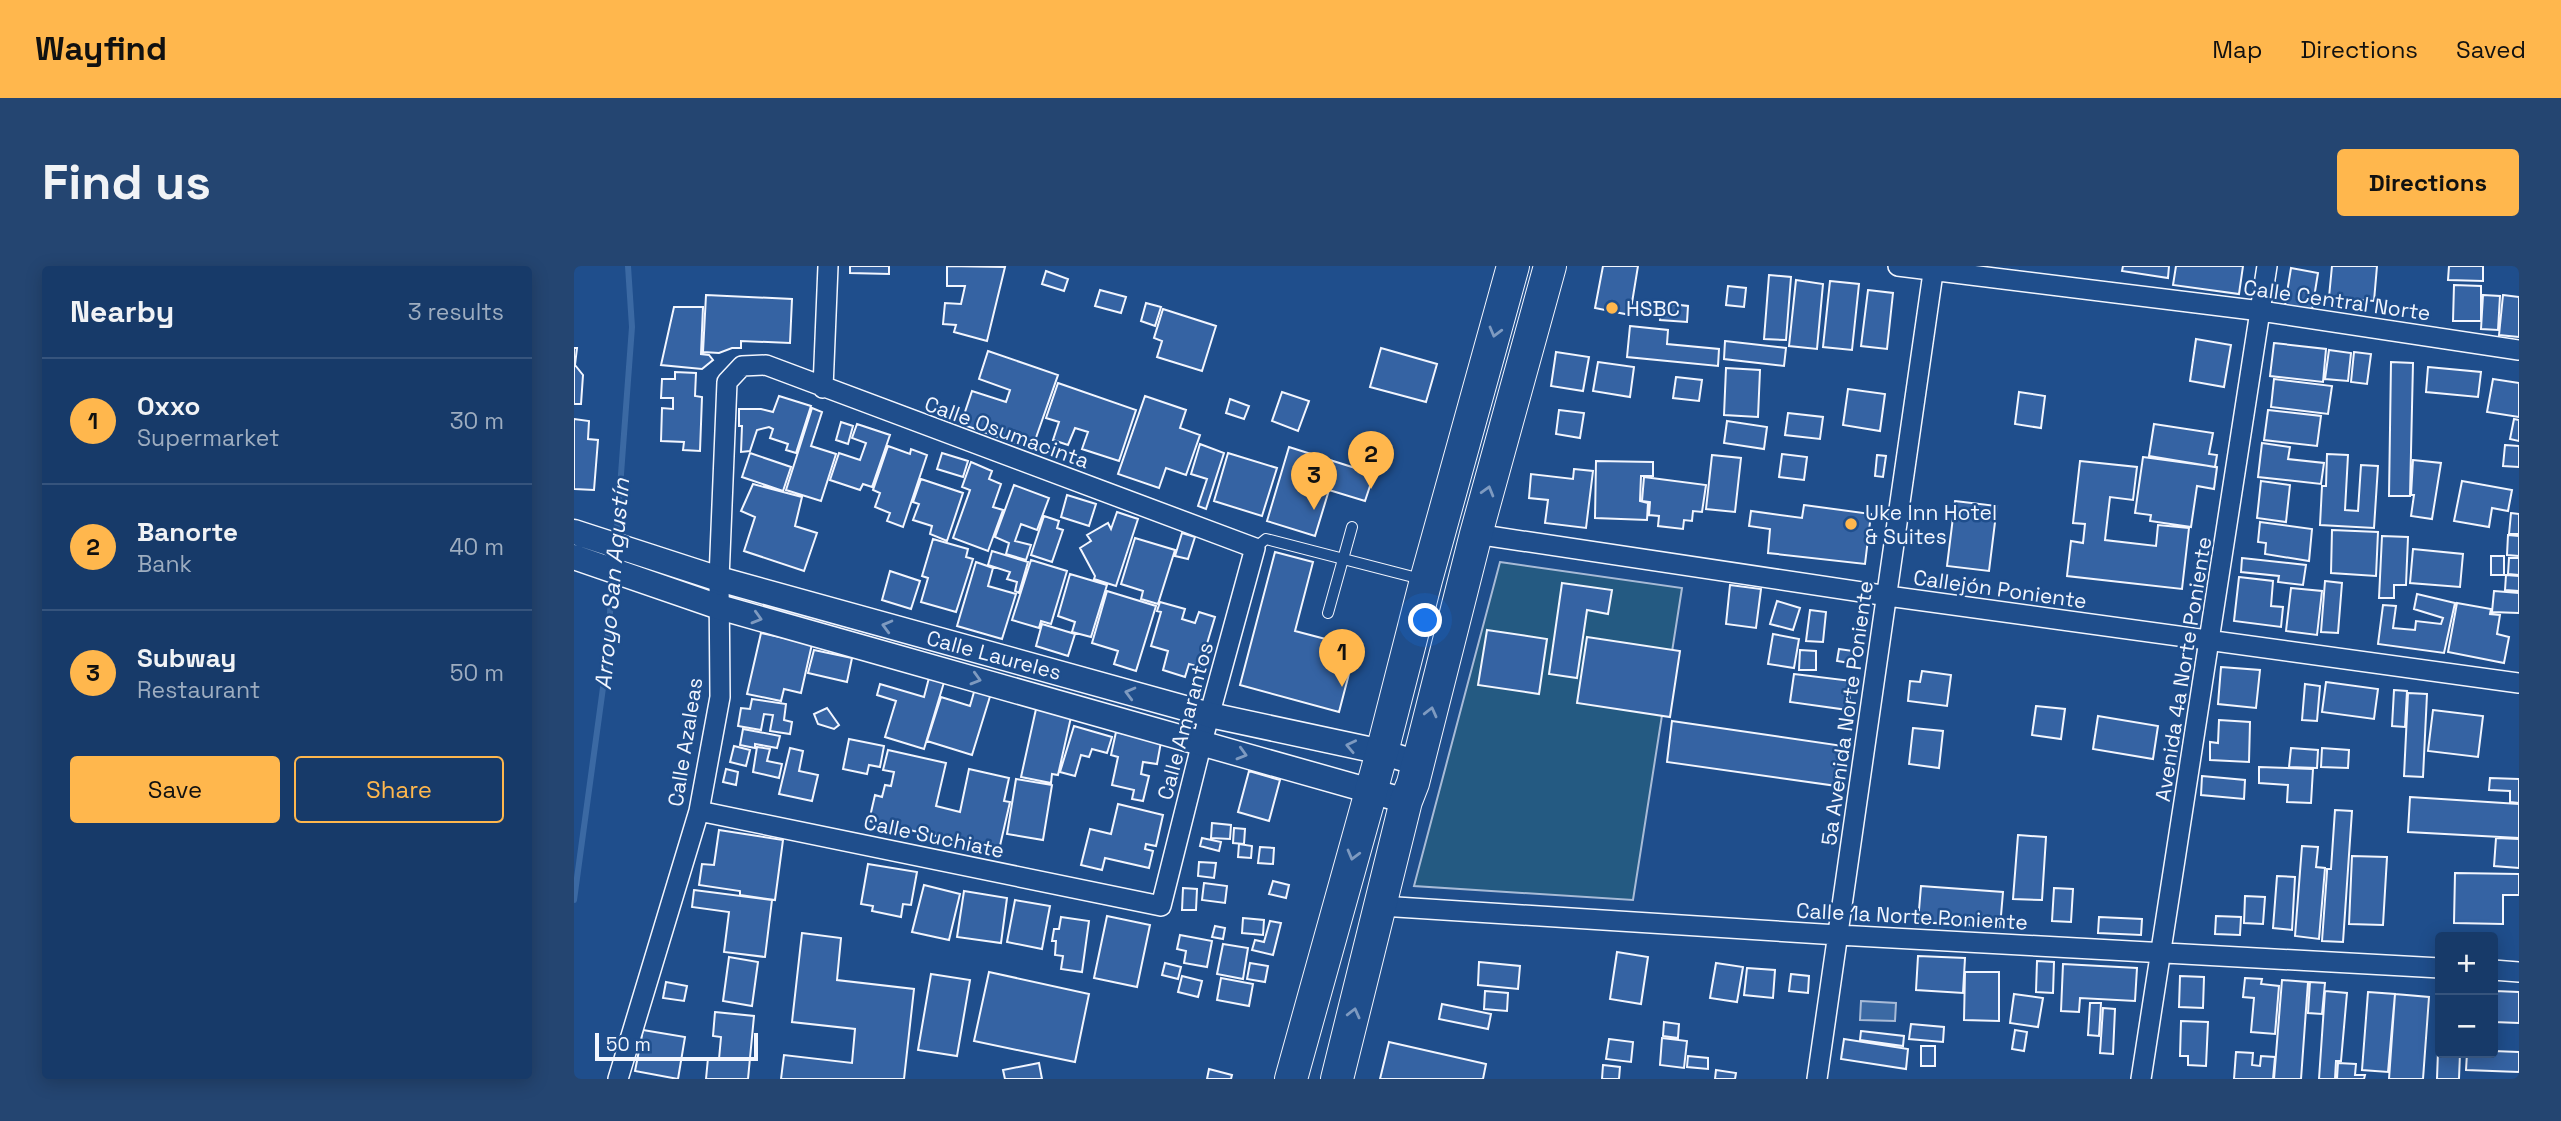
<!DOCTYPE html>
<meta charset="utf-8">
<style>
body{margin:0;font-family:"Space Grotesk",sans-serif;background:#244571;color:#f1f3f6}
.controls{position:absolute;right:21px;bottom:21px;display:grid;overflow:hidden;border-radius:7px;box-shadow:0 4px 18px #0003}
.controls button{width:63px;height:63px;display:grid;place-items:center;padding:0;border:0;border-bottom:2px solid #36547d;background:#173a69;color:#f1f3f6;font:35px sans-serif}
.scale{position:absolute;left:21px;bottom:18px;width:163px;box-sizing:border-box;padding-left:7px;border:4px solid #f2f6ff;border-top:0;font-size:19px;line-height:24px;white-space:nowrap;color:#f2f6ff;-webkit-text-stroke:5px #1f4e8c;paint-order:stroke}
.you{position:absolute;left:852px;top:355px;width:24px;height:24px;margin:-18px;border:5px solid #fff;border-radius:50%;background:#1a73e8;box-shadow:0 0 0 10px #1a73e833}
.badge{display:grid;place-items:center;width:46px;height:46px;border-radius:50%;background:#ffb74d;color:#111;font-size:23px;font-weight:700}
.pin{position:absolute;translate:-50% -58px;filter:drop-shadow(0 2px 4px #0008)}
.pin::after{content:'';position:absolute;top:37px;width:24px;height:21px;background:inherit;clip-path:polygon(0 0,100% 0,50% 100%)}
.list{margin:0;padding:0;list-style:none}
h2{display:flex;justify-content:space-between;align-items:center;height:91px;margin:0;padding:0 28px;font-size:30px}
h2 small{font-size:23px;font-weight:400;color:#9eadc0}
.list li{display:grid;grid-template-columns:46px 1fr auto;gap:21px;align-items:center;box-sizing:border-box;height:126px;padding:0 28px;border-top:2px solid #36547d}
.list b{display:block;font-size:26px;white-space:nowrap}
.list p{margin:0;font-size:23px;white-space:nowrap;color:#9eadc0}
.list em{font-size:23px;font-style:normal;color:#9eadc0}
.actions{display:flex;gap:14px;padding:21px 28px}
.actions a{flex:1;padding:16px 0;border:2px solid #ffb74d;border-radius:7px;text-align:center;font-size:24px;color:#ffb74d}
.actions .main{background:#ffb74d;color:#111}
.map{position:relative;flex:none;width:1945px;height:813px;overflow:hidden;border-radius:7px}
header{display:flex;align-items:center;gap:42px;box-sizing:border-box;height:98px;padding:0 35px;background:#ffb74d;color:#111}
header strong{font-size:33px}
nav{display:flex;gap:38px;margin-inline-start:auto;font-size:24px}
.intro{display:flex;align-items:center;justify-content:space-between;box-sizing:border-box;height:168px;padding:0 42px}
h1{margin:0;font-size:49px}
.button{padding:18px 32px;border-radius:7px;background:#ffb74d;color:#111;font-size:24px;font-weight:700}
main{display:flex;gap:42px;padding:0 42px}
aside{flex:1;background:#173a69;border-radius:7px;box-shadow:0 4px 18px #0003}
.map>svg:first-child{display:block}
.green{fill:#245a82;stroke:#a8bbd7;stroke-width:2}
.water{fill:#3b69a3;stroke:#a8bbd7;stroke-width:2}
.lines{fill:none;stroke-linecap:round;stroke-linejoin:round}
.stream{stroke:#3b69a3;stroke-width:6}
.building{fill:#3563a3;stroke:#f2f6ff;stroke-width:2}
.service-casing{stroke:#f2f6ff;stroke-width:12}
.minor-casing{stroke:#f2f6ff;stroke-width:22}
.tertiary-casing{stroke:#f2f6ff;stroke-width:27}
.primary-casing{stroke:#f2f6ff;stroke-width:34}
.service{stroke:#1f4e8c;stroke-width:10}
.minor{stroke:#1f4e8c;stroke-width:19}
.tertiary{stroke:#1f4e8c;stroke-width:24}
.primary{stroke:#1f4e8c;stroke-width:32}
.oneway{stroke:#7e9ac0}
.poi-dot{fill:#ffb74d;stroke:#1f4e8c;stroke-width:2.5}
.labels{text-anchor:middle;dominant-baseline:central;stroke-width:5;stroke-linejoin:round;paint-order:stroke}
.street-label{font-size:21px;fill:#f2f6ff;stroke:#1f4e8c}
.poi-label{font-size:21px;fill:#f2f6ff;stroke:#1f4e8c;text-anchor:start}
.water-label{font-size:23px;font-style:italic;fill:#f2f6ff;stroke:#1f4e8c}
</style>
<header>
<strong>Wayfind</strong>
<nav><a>Map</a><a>Directions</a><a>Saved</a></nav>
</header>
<div class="intro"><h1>Find us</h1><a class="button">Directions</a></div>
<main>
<aside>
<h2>Nearby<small>3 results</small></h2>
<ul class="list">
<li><span class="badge">1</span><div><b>Oxxo</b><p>Supermarket</p></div><em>30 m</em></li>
<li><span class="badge">2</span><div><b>Banorte</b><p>Bank</p></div><em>40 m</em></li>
<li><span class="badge">3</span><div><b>Subway</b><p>Restaurant</p></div><em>50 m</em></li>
</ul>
<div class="actions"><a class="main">Save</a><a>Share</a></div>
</aside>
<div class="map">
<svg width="1945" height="813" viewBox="0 0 1945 813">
<rect width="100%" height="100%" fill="#1f4e8c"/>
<path class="green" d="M926 296 1108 322 1059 634 840 620Z"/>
<path class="water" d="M1287 735 1322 737 1321 755 1286 754Z"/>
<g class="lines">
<path class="stream" d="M42 275 58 61 54 0
M0 634 31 407 39 310"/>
</g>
<path class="building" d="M276 0H315V8L276 7Z
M373 0 431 1 413 75 380 66 382 59 369 58 371 37 387 38 391 20H373Z
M1029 0H1064L1056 49 1021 42Z
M1549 0H1595L1594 12 1548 5Z
M1602 0H1669L1665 28 1599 19Z
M1758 0H1803L1800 35 1755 31Z
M1875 0H1909V15L1874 14Z
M1717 2 1744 7 1738 44 1711 39Z
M472 5 494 13 490 25 468 18Z
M1195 9 1217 11 1212 74 1190 73Z
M1222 14 1249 18 1243 83 1215 80Z
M1256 15 1285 18 1278 84 1249 81Z
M1880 19 1907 20V55H1879Z
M1154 20 1172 22 1170 41 1152 39Z
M526 24 552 31 547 47 521 40Z
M1294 24 1319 27 1313 83 1287 80Z
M132 29 218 33 216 77 167 75V82H158L145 87 129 86Z
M1909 29 1926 30 1924 64 1907 63Z
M1929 29 1945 31V71L1925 69Z
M572 37 587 41 581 60 567 55Z
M1088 37 1114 40 1113 56 1086 54Z
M100 41H129L127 88 135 89 139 94 128 103 87 99Z
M589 43 642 60 628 105 583 91 588 75 580 72Z
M1056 60 1094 64 1093 78 1145 83 1144 100 1053 91Z
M1622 73 1657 79 1650 121 1616 115Z
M1151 75 1212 82 1210 100 1150 93Z
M1700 77 1752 83 1749 116 1696 110Z
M0 82H3L1 99 9 109 7 138H0Z
M807 82 863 98 852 136 796 121Z
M1755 84 1777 87 1774 115 1751 113Z
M414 85 484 109 458 183 387 158 398 125 432 136 436 124 405 113Z
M982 86 1015 91 1009 125 977 120Z
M1780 86 1797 88 1793 118 1777 116Z
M1024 96 1060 101 1056 131 1019 125Z
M1817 96 1839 97 1836 230H1815Z
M1854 101 1907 106 1904 131 1852 126Z
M1152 102 1186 104 1184 151 1150 149Z
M101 106 122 107 121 130 128 131 126 185 109 184 110 176 87 175 88 142 99 143V132H87L88 113H101Z
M1102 111 1128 114 1125 135 1099 132Z
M1700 113 1758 120 1754 148 1697 141Z
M1919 113 1945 117V151L1913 146Z
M484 117 562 144 545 195 508 183 514 166 501 162 494 179 479 174 485 156 472 152Z
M1274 123 1311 128 1306 165 1269 159Z
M708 126 735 135 724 165 698 155Z
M1445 126 1471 130 1467 162 1441 158Z
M205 130 237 140 222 187 212 184 214 178 196 172 199 163 195 161 183 164 176 185 167 186 168 160H165V143H187L199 146Z
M571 130 612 144 606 162 626 169 612 209 592 202 585 222 544 208Z
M656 133 675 140 670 153 652 147Z
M238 142 248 146 237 180 262 188 247 235 212 224Z
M985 144 1010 147 1006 172 982 168Z
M1694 144 1747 150 1743 180 1690 174Z
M1214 147 1249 151 1246 173 1211 169Z
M0 153 15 155 14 173 24 174 20 224 0 223Z
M1940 153 1945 154V175L1936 173Z
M1153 155 1193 161 1190 183 1150 177Z
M267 156 279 160 274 178 262 174Z
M283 158 316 169 298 221 289 218 286 224 256 214 265 187 286 194 292 177 278 172Z
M1580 158 1639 167 1635 188 1643 189 1641 201 1575 190Z
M1688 177 1716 181 1714 193 1750 197 1747 218 1684 211Z
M626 178 650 187 632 243 624 240 633 213 617 208Z
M1931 179 1945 180V201L1929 200Z
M314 180 336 188 337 183 353 189 329 261 313 255 316 247 301 241 306 227 299 224Z
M715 181 800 208 791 235 755 224 741 270 693 255Z
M176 187 217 201 209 225 168 211Z
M368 187 394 195 389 211 363 203Z
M654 187 703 202 688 250 640 235Z
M1208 188 1233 191 1230 214 1205 211Z
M1753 188 1774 189 1771 244 1784 245 1787 199 1804 200 1800 262 1746 259 1748 220H1752Z
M1138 189 1167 192 1161 246 1132 243Z
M1303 189 1312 190 1309 211 1301 210Z
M1569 191 1643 201 1640 223 1623 220 1617 261 1576 255 1577 249 1561 247Z
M1839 194 1867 197 1858 253 1837 250 1840 229H1837Z
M1022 195 1079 196V210H1067L1066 235 1074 237 1073 254 1021 252Z
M1506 195 1563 201 1559 234 1536 231 1531 274 1582 280 1584 259 1615 262 1608 323 1493 310 1497 275 1509 277 1511 258 1499 257Z
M397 196 418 205 415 213 427 218 419 241 429 244 414 285 379 272 396 224 388 221Z
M1000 203 1019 205 1012 262 971 257 974 234 955 232 957 208 999 213Z
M1070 211 1132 219 1128 246 1119 245 1118 255 1110 254 1109 263 1084 260 1085 250 1075 249 1076 236 1068 235Z
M347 213 389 227 373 275 356 268 358 260 339 254 345 238 339 236Z
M1687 215 1716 219 1712 256 1683 252Z
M1888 215 1938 224 1934 245 1918 242 1915 261 1880 255Z
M179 218 228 231 221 260 243 267 230 305 170 285 181 251 167 245Z
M440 219 475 232 463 264 447 258 441 275 457 279 452 294 432 288 435 277 421 271Z
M493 229 522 238 515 260 487 251Z
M1381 235 1423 240 1415 305 1373 300Z
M1230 239 1297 248 1291 298 1194 287 1196 263 1175 260 1177 245 1228 252Z
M543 246 564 253 542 320 520 313 521 310 506 282 517 275 513 269 534 257 537 263Z
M1937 247 1945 248V268H1935Z
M470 250 485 255 483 262 489 264 478 296 457 289Z
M1686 256 1738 263 1735 295 1691 288 1692 277 1684 276Z
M1758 264 1804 266 1802 310 1757 307Z
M608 267 621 271 614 293 601 290Z
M1934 269 1945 270V290L1933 289Z
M1808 270 1834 271 1832 319H1820V332H1805Z
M561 272 601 284 584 338 567 333 569 325 547 318Z
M359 273 394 283 392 291 399 293 382 346 347 336 354 312 348 310Z
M1839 283 1889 288 1886 321 1836 317Z
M418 285 454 296 445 327 441 325 443 316 433 313 436 306 414 299Z
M701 286 739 296 721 365 782 381 765 446 666 419Z
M1917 290H1930V309H1917Z
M1668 292 1732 299 1729 319 1704 316 1705 310 1667 306Z
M1935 292H1945V309L1934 308Z
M457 294 493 305 477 358 467 355 465 362 438 354Z
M402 296 419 302 414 320 442 328 428 373 383 360Z
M316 305 346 315 337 343 308 334Z
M496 308 533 319 517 371 498 366 501 356 484 350Z
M1932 309 1945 310V325L1931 324Z
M1665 311 1699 315 1697 340 1709 341 1707 361 1660 355Z
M1751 315 1768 317 1764 367 1747 366Z
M988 317 1038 324 1034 348 1013 344 1003 412 975 408Z
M1156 319 1187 323 1182 362 1152 358Z
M1717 322 1748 325 1743 369 1712 365Z
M533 325 582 340 562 405 540 398 544 385 518 377Z
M1920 325 1945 327V347L1918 346Z
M1843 328 1881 337 1870 387 1804 378 1809 339 1822 340 1819 362 1841 364 1842 355 1867 358 1869 352 1840 343Z
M1203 335 1226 342 1219 364 1196 358Z
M586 336 611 343 608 353 621 357 625 346 641 351 626 401 615 398 611 411 589 404 594 385 577 380 587 346 583 345Z
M1883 337 1917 343 1916 348 1926 349 1923 368 1935 371 1930 397 1874 386Z
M1236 344 1252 346 1249 376 1232 375Z
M468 358 501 368 494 390 462 380Z
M913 364 973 373 965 428 904 419Z
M187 367 238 378 227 427 210 423 207 435 173 428Z
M1199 368 1225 373 1220 402 1194 398Z
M1013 371 1106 385 1096 451 1003 437Z
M1265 383 1279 385 1276 397 1263 395Z
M240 384 278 392 273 416 234 407Z
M1226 384 1242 385V404H1225Z
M1647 401 1686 404 1682 442 1644 438Z
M1348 405 1377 409 1373 440 1334 435 1336 415 1346 416Z
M356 408 371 413 350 483 311 471 322 435 303 429 306 418 350 431Z
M1220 408 1278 415 1274 444 1216 436Z
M1752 416 1804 423 1800 453 1748 446Z
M1731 418 1746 420 1743 455 1728 454Z
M402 419 418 424 398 489 353 475 367 431 396 440Z
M1820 424 1833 425 1831 461 1818 460Z
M1834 427 1853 428 1849 511 1830 510Z
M178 433 212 438 210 454 218 456 216 468 196 465 199 449 190 448 187 464 164 460 167 442 176 443Z
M464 434 497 451 484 509 478 508 477 517 447 511Z
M1462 440 1491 443 1487 473 1458 469Z
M253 442 265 459 260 463 244 458 240 448Z
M1859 444 1909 450 1904 491 1854 485Z
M1524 450 1584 460 1579 493 1519 483Z
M1645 454 1676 456 1675 496 1636 494V476L1644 477Z
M1098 455 1269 480 1263 520 1093 496Z
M500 460 538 471 533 487 518 483 515 491 507 489 501 510 486 506Z
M1339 462 1369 465 1365 502 1335 498Z
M169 463 206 470 203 482 181 478V482L166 479Z
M542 466 587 476 583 498 569 496 567 508 575 510 569 535 558 533 560 524 538 519 544 491 537 489Z
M275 473 310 480 306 501 295 499 293 508 269 503Z
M160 480 176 484 172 500 156 496Z
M183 481 196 483 193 495 208 498 205 512 179 506Z
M216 482 229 485 225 505 244 509 238 535 205 528Z
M1717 482 1744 484 1743 502 1715 501Z
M1748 482 1775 484 1774 502 1747 501Z
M314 484 372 497 362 540 386 546 395 503 435 512 430 535 436 536 425 584 295 555 301 529 308 531 311 519 317 520 320 506 309 504Z
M1685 501 1739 503 1737 537 1713 536 1714 519 1685 517Z
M152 503 164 506 162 519 149 516Z
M675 505 706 514 695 555 664 546Z
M1628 510 1671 514 1670 533 1627 529Z
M1916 512 1945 513V537L1936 536V525L1915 524Z
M442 513 478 519 469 574 433 568Z
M1836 531 1945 538V572L1834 566Z
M544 538 589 549 582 580 572 578 571 583 579 585 575 602 531 592 528 604 507 599 516 563 537 568Z
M1761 544 1778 545 1769 676 1748 675 1753 606V603H1757Z
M638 557 657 559 656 573 637 572Z
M660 562 671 563 670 578 659 577Z
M145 564 209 574 201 634 166 629V625L125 619 128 598 140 599Z
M1444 569 1472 571 1468 634 1439 633Z
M628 572 647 576 645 585 626 580Z
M1922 572 1945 573V602L1920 600Z
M665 578 678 580 677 592 664 591Z
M1728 580 1744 581 1742 601 1751 602 1745 673 1721 670Z
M686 581 700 582 699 598 684 597Z
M1778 590 1813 591 1809 659 1775 658Z
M625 596 642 597 640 612 624 610Z
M294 598 343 606 337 639 329 638 327 651 298 645 299 640 287 638Z
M1881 607 1945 608V629H1929V658L1880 657Z
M1703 610 1721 611 1718 664 1699 662Z
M699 615 715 619 712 632 695 628Z
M630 617 653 620 651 637 628 634Z
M350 619 386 628 375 674 338 666Z
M1347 620 1429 626 1426 661 1344 656Z
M609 622 623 623 622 644H608Z
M1480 622 1499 623 1497 656 1478 655Z
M120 624 198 634 191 691 150 686 155 646 118 641Z
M390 625 433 632 427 677 383 671Z
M1671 630 1691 631 1689 658 1670 657Z
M441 634 476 640 468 683 433 676Z
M533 650 576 659 563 721 520 712Z
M1642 650 1667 651 1666 669 1641 668Z
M487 651 515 655 508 706 487 703 489 690 481 689 482 675H478L480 663H485Z
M1525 651 1568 653 1567 669 1524 667Z
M669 652 690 654 689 669 668 667Z
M696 655 707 657 699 689 678 684 681 674 690 676Z
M641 660 651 662 649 673 638 671Z
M228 667 267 672 263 714 340 723 330 813H207L210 789 278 797 281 763 218 756Z
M606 669 638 675 633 701 610 697 612 685 603 683Z
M649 678 674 682 669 713 643 708Z
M1043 686 1074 691 1067 738 1036 733Z
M1344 690 1391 692 1389 727 1342 724Z
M155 691 184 696 178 740 149 735Z
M1463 695 1480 696 1479 727 1462 726Z
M905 696 946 700 944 723 904 719Z
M591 697 607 701 604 713 588 709Z
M676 697 694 700 691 716 673 713Z
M1142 697 1169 701 1163 736 1136 732Z
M1489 698 1563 702 1561 735 1506 732 1505 746 1487 745Z
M1173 702 1201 704 1199 732 1170 729Z
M415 706 515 728 501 796 400 775Z
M1391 706H1425V755L1390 754Z
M357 708 396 714 383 790 344 784Z
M1217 708 1235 710 1234 727 1215 725Z
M608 710 628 715 624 731 604 726Z
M1606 710 1630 711 1629 742 1605 741Z
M647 712 679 718 675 740 643 734Z
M1671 712 1688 713 1687 718 1705 720 1701 768 1677 766 1680 732 1669 731Z
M1708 714 1734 716 1727 813H1700Z
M92 716 113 720 110 735 89 732Z
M1736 716 1751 717 1748 748 1734 747Z
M911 725 934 727 933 745 910 743Z
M1751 725 1773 727 1767 795H1762L1761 813H1745Z
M1921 725 1945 726V757L1920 756Z
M1794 726 1821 728 1814 806 1788 804Z
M1440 728 1469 732 1464 761 1436 757Z
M1821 728 1855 731 1849 813H1815Z
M1516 737H1527L1525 770 1514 769Z
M868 738 917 748 914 763 865 753Z
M1529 742 1541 743 1539 788 1526 787Z
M141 746 180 750 174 813H132L134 792 145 793 147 771 139 770Z
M1607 755 1634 756 1632 800 1614 799V790H1606Z
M1090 756 1105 758 1104 772 1089 770Z
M1337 758 1370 761 1369 776 1335 773Z
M69 764 111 771 104 813 61 805Z
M1441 764 1453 766 1450 785 1438 783Z
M1287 765 1330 770 1329 780 1286 774Z
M1088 772 1113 775 1110 802 1086 799Z
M1035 773 1059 776 1057 796 1032 793Z
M1270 773 1334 783 1332 803 1267 793Z
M815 776 912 798 909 813H806Z
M1347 780H1361V800H1347Z
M1864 785 1886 787 1885 813H1863Z
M1919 785 1945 786V806L1892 804 1893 787Z
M1662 786 1679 787 1678 799 1686 800 1687 790 1701 791 1699 813H1660Z
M1114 790 1134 792V803L1113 801Z
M465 797 468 813H431L429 804Z
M1764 797 1782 798 1781 809H1791L1790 813H1763Z
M1029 799 1046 801 1045 813H1028Z
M635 803 658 809 657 813H633Z
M1142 804 1162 807 1161 813H1141Z"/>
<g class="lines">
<defs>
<path id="service" d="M681 282 692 273 847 313
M754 347 778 261"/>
<path id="minor" d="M1324 0 1687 45 1945 84
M249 122 254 0
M902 268 1314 330 1945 417
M807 640 1264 669 1866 702
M1919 704 1945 706
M44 813 125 545 146 431 145 313 153 116 168 100 192 99 681 282 628 476 587 640 125 545
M1243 813 1360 0
M1567 813 1693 0"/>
<path id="tertiary" d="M0 266 145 313 636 449 808 486 843 497
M0 291 145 341 832 535"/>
<path id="primary" d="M717 813 808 486 852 314 939 0
M763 813 832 535 839 517 902 268 976 0"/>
</defs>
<use href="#service" class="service-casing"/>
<use href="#minor" class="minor-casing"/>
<use href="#tertiary" class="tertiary-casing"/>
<use href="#primary" class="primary-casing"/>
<use href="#service" class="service"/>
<use href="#minor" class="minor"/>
<use href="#tertiary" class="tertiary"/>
<use href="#primary" class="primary"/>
</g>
<defs><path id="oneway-chevron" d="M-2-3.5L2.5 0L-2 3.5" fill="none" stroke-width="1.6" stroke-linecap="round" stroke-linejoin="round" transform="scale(1.75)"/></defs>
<g class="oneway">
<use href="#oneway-chevron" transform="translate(921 66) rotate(105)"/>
<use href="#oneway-chevron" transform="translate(914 225) rotate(-74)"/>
<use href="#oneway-chevron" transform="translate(183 352) rotate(16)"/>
<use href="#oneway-chevron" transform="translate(313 360) rotate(-165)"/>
<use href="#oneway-chevron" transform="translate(402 413) rotate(16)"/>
<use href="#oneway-chevron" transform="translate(556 427) rotate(-165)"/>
<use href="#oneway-chevron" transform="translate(857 446) rotate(-76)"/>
<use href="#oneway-chevron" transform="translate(777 480) rotate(-168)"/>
<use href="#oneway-chevron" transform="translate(668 488) rotate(16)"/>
<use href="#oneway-chevron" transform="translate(779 589) rotate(105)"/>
<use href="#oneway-chevron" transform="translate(780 747) rotate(-76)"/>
</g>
<g class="poi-dot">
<circle cx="1038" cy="42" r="7"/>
<circle cx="1277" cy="258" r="7"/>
</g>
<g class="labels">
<g class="street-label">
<text transform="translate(1763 34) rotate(8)">Calle Central Norte</text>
<text transform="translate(433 166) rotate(20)">Calle Osumacinta</text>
<text transform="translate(1426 323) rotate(8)">Callejón Poniente</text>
<text transform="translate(420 389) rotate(15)">Calle Laureles</text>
<text transform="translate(1609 403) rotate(-81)">Avenida 4a Norte Poniente</text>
<text transform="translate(1273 447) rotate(-82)">5a Avenida Norte Poniente</text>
<text transform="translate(611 455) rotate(-75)">Calle Amarantos</text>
<text transform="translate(111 476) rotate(-81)">Calle Azaleas</text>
<text transform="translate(360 570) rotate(12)">Calle Suchiate</text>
<text transform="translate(1338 650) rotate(3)">Calle 1a Norte Poniente</text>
</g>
<g class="poi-label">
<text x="1052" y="42">HSBC</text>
<text x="1291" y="246">Uke Inn Hotel<tspan x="1291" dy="24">&amp; Suites</tspan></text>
</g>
<g class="water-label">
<text transform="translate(38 318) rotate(-85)">Arroyo San Agustín</text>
</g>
</g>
</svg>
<div class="controls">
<button>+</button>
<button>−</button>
</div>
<div class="scale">50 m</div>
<div class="you"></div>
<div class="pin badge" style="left:768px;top:421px">1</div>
<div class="pin badge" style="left:797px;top:223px">2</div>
<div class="pin badge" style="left:740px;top:244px">3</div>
</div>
</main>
